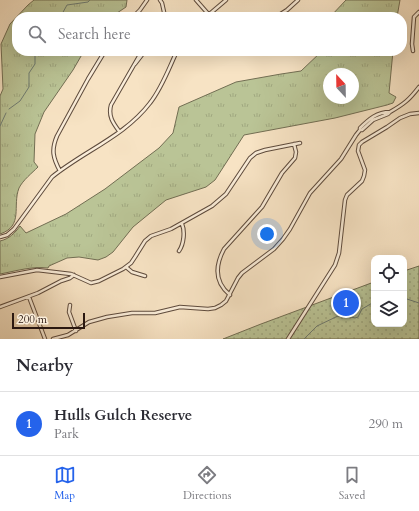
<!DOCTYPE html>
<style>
body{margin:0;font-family:Cardo,serif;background:#f2f2f3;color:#2b2b33}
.controls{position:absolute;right:12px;bottom:12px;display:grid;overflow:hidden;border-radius:8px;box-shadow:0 4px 16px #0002}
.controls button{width:36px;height:36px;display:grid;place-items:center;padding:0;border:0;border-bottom:1px solid #e1e1e2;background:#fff;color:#2b2b33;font:20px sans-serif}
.compass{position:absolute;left:323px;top:68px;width:36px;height:36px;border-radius:50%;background:#fff;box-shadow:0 4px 16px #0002;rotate:338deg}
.scale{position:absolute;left:12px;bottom:10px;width:73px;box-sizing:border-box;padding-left:4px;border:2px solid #2b1810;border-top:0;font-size:11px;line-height:14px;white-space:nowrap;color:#2b1810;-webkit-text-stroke:3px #faedd9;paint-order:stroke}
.you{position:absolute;left:267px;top:234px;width:14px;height:14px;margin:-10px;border:3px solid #fff;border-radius:50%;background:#1a73e8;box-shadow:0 0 0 6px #1a73e833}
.badge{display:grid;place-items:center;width:26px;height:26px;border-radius:50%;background:#2563eb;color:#fff;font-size:13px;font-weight:700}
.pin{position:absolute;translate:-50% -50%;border:2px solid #fff;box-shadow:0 1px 4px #0006}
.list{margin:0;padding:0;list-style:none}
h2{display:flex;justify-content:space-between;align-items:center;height:52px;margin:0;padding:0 16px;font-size:17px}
h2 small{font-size:13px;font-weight:400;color:#7c7c81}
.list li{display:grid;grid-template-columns:26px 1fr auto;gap:12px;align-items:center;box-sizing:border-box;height:64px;padding:0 16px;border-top:1px solid #e1e1e2}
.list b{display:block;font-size:15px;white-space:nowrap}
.list p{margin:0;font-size:13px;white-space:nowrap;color:#7c7c81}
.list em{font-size:13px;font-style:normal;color:#7c7c81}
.icon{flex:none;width:22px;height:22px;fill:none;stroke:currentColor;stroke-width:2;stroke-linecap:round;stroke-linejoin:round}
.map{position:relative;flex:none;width:419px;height:339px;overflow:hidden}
.search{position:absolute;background:#fff;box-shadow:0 4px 16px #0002;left:12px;right:12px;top:12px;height:44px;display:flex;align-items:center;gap:10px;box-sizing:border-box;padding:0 14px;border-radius:16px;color:#7c7c81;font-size:15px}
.sheet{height:116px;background:#fff}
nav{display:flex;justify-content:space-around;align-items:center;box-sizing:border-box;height:56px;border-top:1px solid #e1e1e2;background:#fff;font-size:11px;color:#7c7c81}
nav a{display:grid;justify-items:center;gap:2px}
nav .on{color:#2563eb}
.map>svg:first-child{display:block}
.grass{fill:url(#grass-tufts);stroke:#726e53;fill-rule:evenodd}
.park{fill:url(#park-dots);stroke:#726e53}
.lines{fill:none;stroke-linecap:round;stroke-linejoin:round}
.stream{stroke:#6f7c72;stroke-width:1}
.minor-casing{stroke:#5e4b3d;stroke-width:4.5}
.minor{stroke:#faedd9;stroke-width:2.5}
</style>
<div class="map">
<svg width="419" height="339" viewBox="0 0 419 339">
<defs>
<pattern id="grass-tufts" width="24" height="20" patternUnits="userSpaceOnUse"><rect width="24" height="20" fill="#bac496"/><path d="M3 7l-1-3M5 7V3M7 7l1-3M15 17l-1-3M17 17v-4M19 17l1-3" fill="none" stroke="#a0a880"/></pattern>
<pattern id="park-dots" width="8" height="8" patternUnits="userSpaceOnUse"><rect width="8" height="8" fill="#bac496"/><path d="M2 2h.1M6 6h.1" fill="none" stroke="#a0a880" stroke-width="1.8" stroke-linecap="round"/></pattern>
</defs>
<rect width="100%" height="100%" fill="#f7e3c4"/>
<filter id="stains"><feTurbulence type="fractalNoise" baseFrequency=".005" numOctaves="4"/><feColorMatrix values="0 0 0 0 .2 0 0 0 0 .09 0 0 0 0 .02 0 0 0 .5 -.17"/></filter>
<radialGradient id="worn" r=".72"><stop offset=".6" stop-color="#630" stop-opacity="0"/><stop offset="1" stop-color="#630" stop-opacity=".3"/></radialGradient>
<path class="grass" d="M34 0H127L126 7 111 17H17V51H84L73 70 44 112 35 134 34 162 38 167C32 173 23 180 19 188 12 206 24 226 0 234V96L3 89 1 44 10 24 28 5Z
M346 0H400L397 17H330Z
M322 51H393L389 93 396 97 393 103 387 105 335 118 244 135 215 180 206 187 166 200 133 227 113 252 106 257 98 260 79 257 67 258 49 266 48 268C32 266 16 271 0 274V241C9 239 15 233 20 226L26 233 66 214 105 189 159 148 173 133 179 107 236 82 281 74 301 71ZM329 74H353V98H329Z"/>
<path class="park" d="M419 266V339H223L261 324 374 282V324H404V271Z"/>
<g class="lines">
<path class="stream" d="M55 17 62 14 67 5 88 2 90 0
M9 109 20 101 29 87V73L35 64V51
M0 126 6 113
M404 298 419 303
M304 339 317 326 338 316H347L355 318 358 317 362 309 374 302"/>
<defs>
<path id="minor" d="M160 0 162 3 164 12
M196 0 211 17
M133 17 140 10 147 0
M162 17 164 12V17
M206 17 226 0
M276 17 287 10 298 0
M413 51 412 44 414 17 419 12
M135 64 145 51
M360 130H362L373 120 388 114 390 112C404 104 409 100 419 87
M119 131C113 123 108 116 111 105L142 51
M60 171C53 158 51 150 57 136L88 79 105 51
M0 237 7 235 14 229 52 177C84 151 125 136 150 103 162 88 169 68 177 51
M179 251C184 244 185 231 182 224
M126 267 132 272 145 276
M0 277 37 270 71 274 91 283 99 281 123 269 131 263 135 257 145 241 151 236 171 229 212 206 226 194 250 158 256 153 265 150 300 143
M230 295C214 282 215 266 224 249L262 207 282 173 295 158 296 152 294 144
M29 297 45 339
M70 305 69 312 76 331
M0 307 38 293 61 281 70 278 74 275
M53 339 68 335 89 322 107 317 132 313H155L180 307 208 309 215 308 221 305 226 301 238 278 242 273 274 249 283 239 290 229 310 193 341 159 356 135 360 130V128C369 119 377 112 390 112
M288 339 335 265 339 253 345 200 347 195 362 181 364 176 365 170 358 151 359 145 362 142 387 127 400 118 410 114 419 113"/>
</defs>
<use href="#minor" class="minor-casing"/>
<use href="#minor" class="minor"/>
</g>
<rect width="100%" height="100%" filter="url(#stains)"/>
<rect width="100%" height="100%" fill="url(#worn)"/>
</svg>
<div class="controls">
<button><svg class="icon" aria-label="locate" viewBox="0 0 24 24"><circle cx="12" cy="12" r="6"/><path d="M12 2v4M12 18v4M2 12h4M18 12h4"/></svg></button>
<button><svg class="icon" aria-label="layers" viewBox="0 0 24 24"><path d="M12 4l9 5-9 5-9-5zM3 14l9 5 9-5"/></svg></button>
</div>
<svg class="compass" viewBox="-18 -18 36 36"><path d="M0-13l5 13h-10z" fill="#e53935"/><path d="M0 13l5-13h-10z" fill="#7c7c81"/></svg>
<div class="scale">200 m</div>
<div class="you"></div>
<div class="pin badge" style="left:346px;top:303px">1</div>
<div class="search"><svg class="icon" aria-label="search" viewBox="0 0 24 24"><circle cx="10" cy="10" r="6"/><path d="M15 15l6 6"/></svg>Search here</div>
</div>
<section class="sheet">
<h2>Nearby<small></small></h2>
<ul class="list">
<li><span class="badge">1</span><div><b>Hulls Gulch Reserve</b><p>Park</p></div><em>290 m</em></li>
</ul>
</section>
<nav>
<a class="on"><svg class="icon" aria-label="map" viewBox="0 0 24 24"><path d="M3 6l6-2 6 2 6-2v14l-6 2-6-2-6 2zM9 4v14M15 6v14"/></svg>Map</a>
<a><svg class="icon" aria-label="directions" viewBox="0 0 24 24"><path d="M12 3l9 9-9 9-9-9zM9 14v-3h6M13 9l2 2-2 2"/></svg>Directions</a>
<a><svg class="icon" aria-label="saved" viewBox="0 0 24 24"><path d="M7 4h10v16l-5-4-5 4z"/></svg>Saved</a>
</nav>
